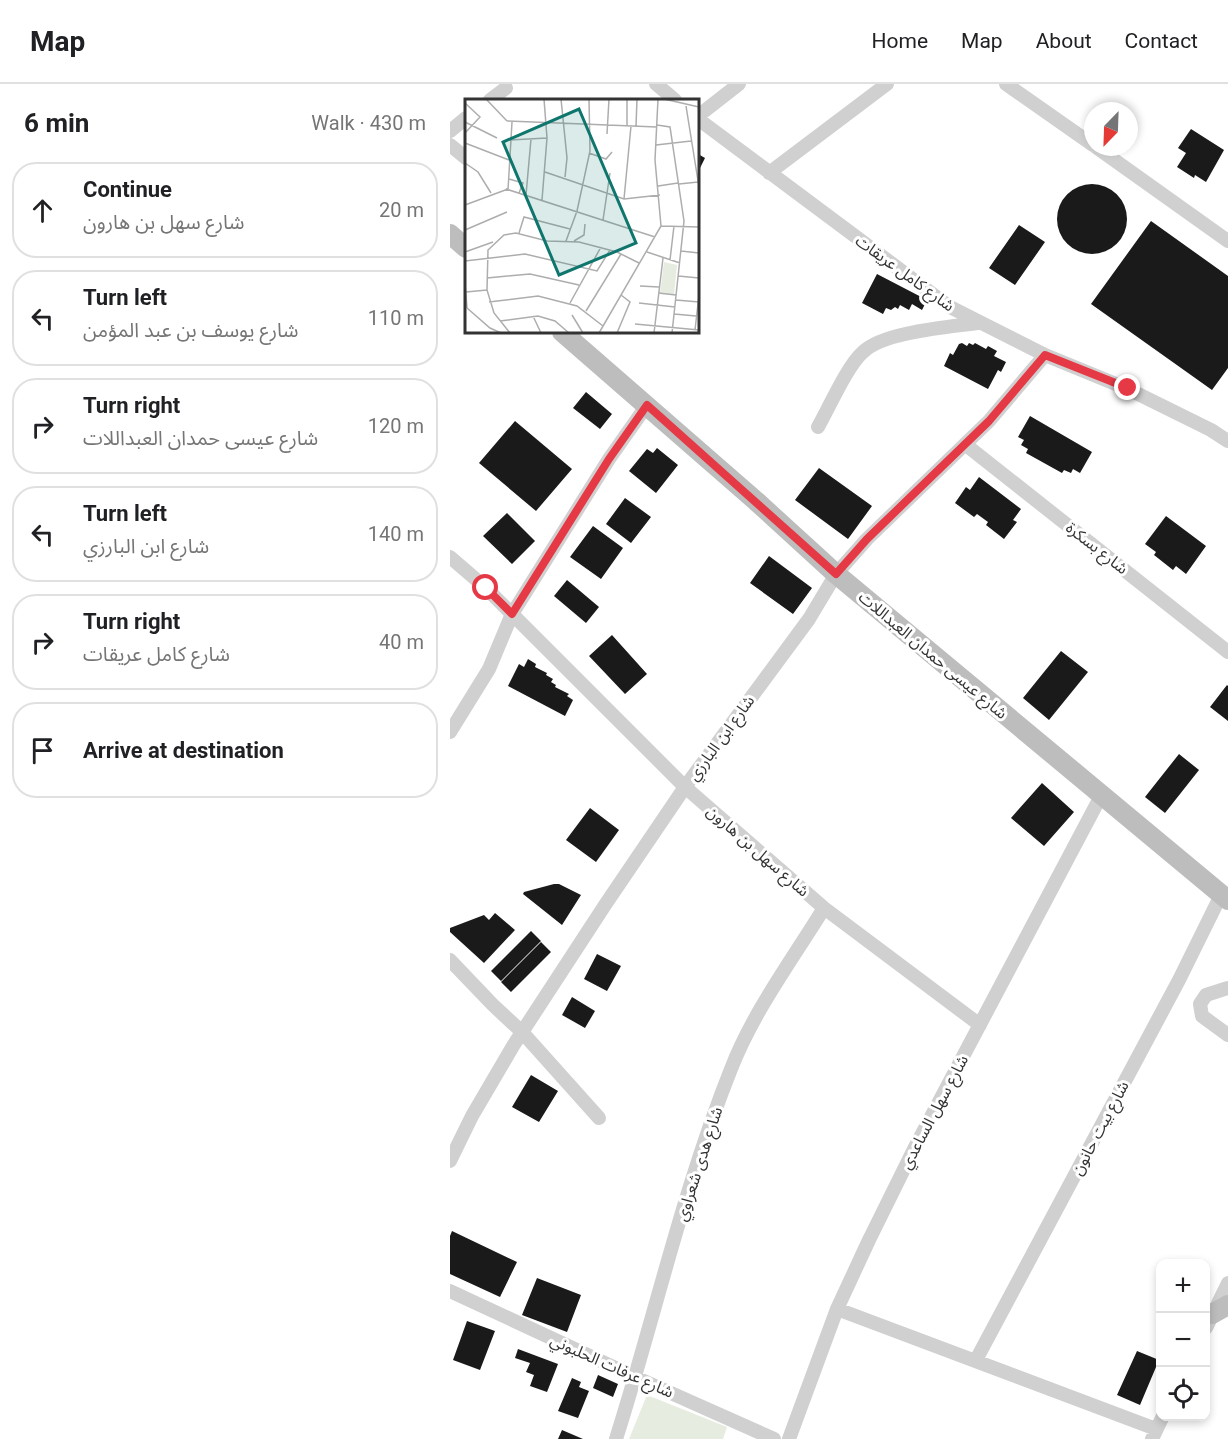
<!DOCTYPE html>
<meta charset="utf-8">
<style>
body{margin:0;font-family:Roboto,"Noto Sans Arabic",sans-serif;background:#f6f6f6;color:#202124}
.controls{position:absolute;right:18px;bottom:18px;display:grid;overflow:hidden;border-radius:12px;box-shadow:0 3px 9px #0003}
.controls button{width:54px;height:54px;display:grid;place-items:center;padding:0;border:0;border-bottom:2px solid #e0e0e0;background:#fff;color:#202124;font:30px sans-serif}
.compass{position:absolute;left:634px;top:18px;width:54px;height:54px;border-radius:50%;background:#fff;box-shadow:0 3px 9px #0003;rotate:203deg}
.stop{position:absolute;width:18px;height:18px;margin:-14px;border:4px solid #e63946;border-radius:50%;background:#fff}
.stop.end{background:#e63946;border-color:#fff;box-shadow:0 2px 6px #0008}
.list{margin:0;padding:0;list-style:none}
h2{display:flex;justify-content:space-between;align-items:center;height:78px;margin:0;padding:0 24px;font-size:26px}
h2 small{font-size:20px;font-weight:400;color:#757577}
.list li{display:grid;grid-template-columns:39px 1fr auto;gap:18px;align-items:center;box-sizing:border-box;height:96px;margin:0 12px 12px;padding:0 12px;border:2px solid #e0e0e0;border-radius:24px}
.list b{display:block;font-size:22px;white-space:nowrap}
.list p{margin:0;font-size:20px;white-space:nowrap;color:#757577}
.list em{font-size:20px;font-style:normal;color:#757577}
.icon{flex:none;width:33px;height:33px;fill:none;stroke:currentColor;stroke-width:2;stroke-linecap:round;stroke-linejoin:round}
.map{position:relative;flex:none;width:778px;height:1355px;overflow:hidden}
header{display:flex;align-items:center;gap:36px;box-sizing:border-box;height:84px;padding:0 30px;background:#fff;border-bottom:2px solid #e0e0e0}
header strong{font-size:28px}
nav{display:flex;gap:33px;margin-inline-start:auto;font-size:21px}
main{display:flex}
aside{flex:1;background:#fff}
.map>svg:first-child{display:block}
.green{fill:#e6ecdf}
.building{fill:#1a1a1a}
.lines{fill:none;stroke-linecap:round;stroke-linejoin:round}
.street{stroke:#d0d0d0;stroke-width:14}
.secondary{stroke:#bdbdbd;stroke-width:20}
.route{stroke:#e63946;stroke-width:8}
.labels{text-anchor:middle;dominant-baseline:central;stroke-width:6;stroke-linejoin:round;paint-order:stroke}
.street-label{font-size:16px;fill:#333;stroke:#fff}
.inset-road{fill:none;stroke:#adadad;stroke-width:1.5}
.view{fill:#0f766e;fill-opacity:0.15;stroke:#0f766e;stroke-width:3}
.inset-edge{fill:none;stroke:#333;stroke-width:3}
</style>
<header>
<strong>Map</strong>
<nav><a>Home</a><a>Map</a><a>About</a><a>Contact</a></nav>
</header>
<main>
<aside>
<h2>6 min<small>Walk · 430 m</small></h2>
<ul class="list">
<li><svg class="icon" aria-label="ahead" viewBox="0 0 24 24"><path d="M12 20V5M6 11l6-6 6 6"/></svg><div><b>Continue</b><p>شارع سهل بن هارون</p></div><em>20 m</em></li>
<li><svg class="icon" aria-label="left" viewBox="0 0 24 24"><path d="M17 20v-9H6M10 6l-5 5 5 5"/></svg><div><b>Turn left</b><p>شارع يوسف بن عبد المؤمن</p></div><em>110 m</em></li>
<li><svg class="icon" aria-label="right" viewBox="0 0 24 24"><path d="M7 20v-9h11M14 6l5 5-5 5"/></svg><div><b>Turn right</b><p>شارع عيسى حمدان العبداللات</p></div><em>120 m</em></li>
<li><svg class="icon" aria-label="left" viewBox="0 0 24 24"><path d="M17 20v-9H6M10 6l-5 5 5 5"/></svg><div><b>Turn left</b><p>شارع ابن البارزي</p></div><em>140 m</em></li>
<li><svg class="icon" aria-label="right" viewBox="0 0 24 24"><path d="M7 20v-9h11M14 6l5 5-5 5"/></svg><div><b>Turn right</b><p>شارع كامل عريقات</p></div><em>40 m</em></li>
<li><svg class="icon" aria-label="arrive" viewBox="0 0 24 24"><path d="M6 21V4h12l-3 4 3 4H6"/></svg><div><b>Arrive at destination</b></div></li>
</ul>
</aside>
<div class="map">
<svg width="778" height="1355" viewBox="0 0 778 1355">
<rect width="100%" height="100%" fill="#fff"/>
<path class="green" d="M197 1311 277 1343 273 1355H179Z"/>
<path class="building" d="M741 45 774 66 756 98 745 91 744 94 727 83 736 69 728 64Z
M248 70 255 74 248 88Z
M607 135a35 35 0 1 1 70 0a35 35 0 1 1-70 0Z
M701 137 778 192V284L762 306 641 220Z
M569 141 595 158 565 201 539 184Z
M427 190 477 216 472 226 462 220 459 226 450 221 448 225 445 223 441 226 436 224 433 230 412 219Z
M512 259 517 262 519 259 523 261 525 259 536 265 538 262 547 267 544 272 556 278 551 288 548 286 538 305 494 282 500 269 503 271 509 260Z
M136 308 162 330 150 345 123 324Z
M580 332 642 368 630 389 623 385 621 389 614 386 612 389 576 369 578 365 571 361 574 356 568 353Z
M65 337 122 385 86 427 29 379Z
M207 364 228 381 206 409 179 387 197 365 203 369Z
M369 384 422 422 398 455 345 416Z
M529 393 571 425 563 436 567 438 554 455 536 441 538 438 527 430 524 433 505 419 516 403 520 406Z
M175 414 201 433 181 459 156 440Z
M57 429 85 457 62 480 33 452Z
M716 432 756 462 736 490 726 482 723 486 704 471 706 468 695 460Z
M143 442 173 464 151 495 120 473Z
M319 472 362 504 343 530 300 499Z
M117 496 149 523 136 539 104 512Z
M162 551 197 590 175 610 139 572Z
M611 567 638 588 599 636 573 614Z
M78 575 86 580 85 583 97 589 96 591 103 595 101 598 106 601 105 603 119 610 117 612 123 616 115 632 58 602 69 580 74 583Z
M777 601 778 602V637L760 623Z
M729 670 749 686 715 729 695 713Z
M592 699 624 728 594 762 561 734Z
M140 724 169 746 146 778 116 756Z
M104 800H109L131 811 112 841 73 810 74 808Z
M45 829 65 846 34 879 0 848V844L34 831 39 836Z
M81 847 91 857 51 897 41 887Z
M91 858 101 868 61 908 51 898Z
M147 870 171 882 157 907 134 895Z
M122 913 145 927 135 944 112 931Z
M81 991 108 1007 89 1038 62 1023Z
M2 1147 67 1178 50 1213 0 1190V1152Z
M87 1194 131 1211 117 1248 72 1231Z
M17 1237 45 1247 30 1286 3 1276Z
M68 1265 108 1280 97 1308 80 1302 84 1291 76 1288 80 1279 65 1274Z
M687 1267 709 1276 690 1321 667 1311Z
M148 1291 168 1300 163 1313 143 1304Z
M122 1294 131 1298 129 1303 139 1307 128 1334 108 1327Z
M112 1346 133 1355H108Z"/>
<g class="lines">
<path class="street" d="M206 0 225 16
M556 0 643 61
M40 16 56 4
M248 32 289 0
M248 35 500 223 595 271 678 305 761 346 778 357
M0 47 16 34
M0 61 16 74
M646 63 778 157
M319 89 437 0
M368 343C379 324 397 282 413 268 433 248 499 243 528 239
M516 361 778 568
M0 473 36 504 235 703 374 824 530 941
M0 648 39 585 62 530 159 375 197 321
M0 876 43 921 72 948 149 1034
M778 904 756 911 750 920 752 932 778 951
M0 1077 22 1032 63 962 155 821 235 703 359 535 386 490 417 455 539 337 595 271
M0 1207 185 1293 324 1355
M387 1225 706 1345
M756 1244 778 1199
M526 1276 729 896 771 811
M166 1355C205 1232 233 1105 281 985 303 928 342 876 374 824
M339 1355 387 1225 419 1156 464 1065 652 710
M702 1355 713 1332"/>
<path class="secondary" d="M0 150 16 164
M112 248 306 417 386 490 778 816
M762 1230 778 1221"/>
</g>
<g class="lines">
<path class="route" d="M36 504 62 530 159 375 197 321 386 490 417 455 539 337 595 271 678 304"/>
</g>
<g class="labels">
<g class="street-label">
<text transform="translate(455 189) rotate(36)">شارع كامل عريقات</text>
<text transform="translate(647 464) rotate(38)">شارع بسكرة</text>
<text transform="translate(483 571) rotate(40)">شارع عيسى حمدان العبداللات</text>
<text transform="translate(271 654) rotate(-54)">شارع ابن البارزي</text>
<text transform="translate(308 767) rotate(41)">شارع سهل بن هارون</text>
<text transform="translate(484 1028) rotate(-62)">شارع سهل الساعدي</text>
<text transform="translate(650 1044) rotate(-62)">شارع بيت حانون</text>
<text transform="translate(249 1080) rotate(-72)">شارع هدى شعراوي</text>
<text transform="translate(162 1282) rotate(24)">شارع عرفات الحلبوني</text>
</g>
</g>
<g transform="translate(15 15)">
<rect width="234" height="234" fill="#fff"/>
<path d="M199 163 212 166 209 196 195 194Z" fill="#e6ecdf"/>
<path class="inset-road" d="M21 0 42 22M96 0 102 59 100 78M199 0 234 8M0 4 15 18 0 34M221 7 234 88M42 22 192 28M0 23 32 39M192 26 205 28 219 122 207 234M162 27V0M171 27 172 0M142 35 144 0M45 41 82 39M0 44 44 61M191 46 226 42M124 54 141 60 147 53M0 64 13 73 26 94M80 73 159 100 195 96M44 80 58 84 54 94M214 85 233 83M193 87 213 84M41 90 190 138M43 91 47 23M61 96 66 40M159 100 166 27M77 101 82 39 79 0M0 106 43 90M138 121 145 74M196 127 234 128M0 131 42 113M54 134 59 118 105 130M101 142 112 112 125 52 124 0M109 142 119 136 120 125M216 152 234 154M0 153 28 143M182 153 215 164M205 161 209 127M0 162 60 155 132 172 145 151M213 177 234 179M22 179 65 175 114 186M0 184 2 209M175 187 194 188M1 193 22 191M193 194 211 196M211 201 234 203M24 203 73 197 112 207 138 227M105 204 136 148M174 204 210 208M2 209 25 229 36 234M121 212 156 155M209 215 231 217M107 216 118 234M68 217 76 234M35 222 73 217 90 222 104 234M170 225 234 231M230 231 234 196M45 234 29 214 22 191 23 151 39 136 51 134 82 142 114 143 152 153 174 164M134 234 196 127 190 61 193 0M152 234 165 203 156 196M189 234 198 159"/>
<path class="view" d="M114 10 171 144 94 176 38 43Z"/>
<rect width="234" height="234" class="inset-edge"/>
</g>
</svg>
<div class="controls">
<button>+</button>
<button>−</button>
<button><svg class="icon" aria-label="locate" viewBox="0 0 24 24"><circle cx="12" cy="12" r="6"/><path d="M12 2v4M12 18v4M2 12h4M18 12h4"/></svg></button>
</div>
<svg class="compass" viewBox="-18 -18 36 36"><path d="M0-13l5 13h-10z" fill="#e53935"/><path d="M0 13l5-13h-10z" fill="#757577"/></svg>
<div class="stop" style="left:36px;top:504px"></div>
<div class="stop end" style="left:678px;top:304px"></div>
</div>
</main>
